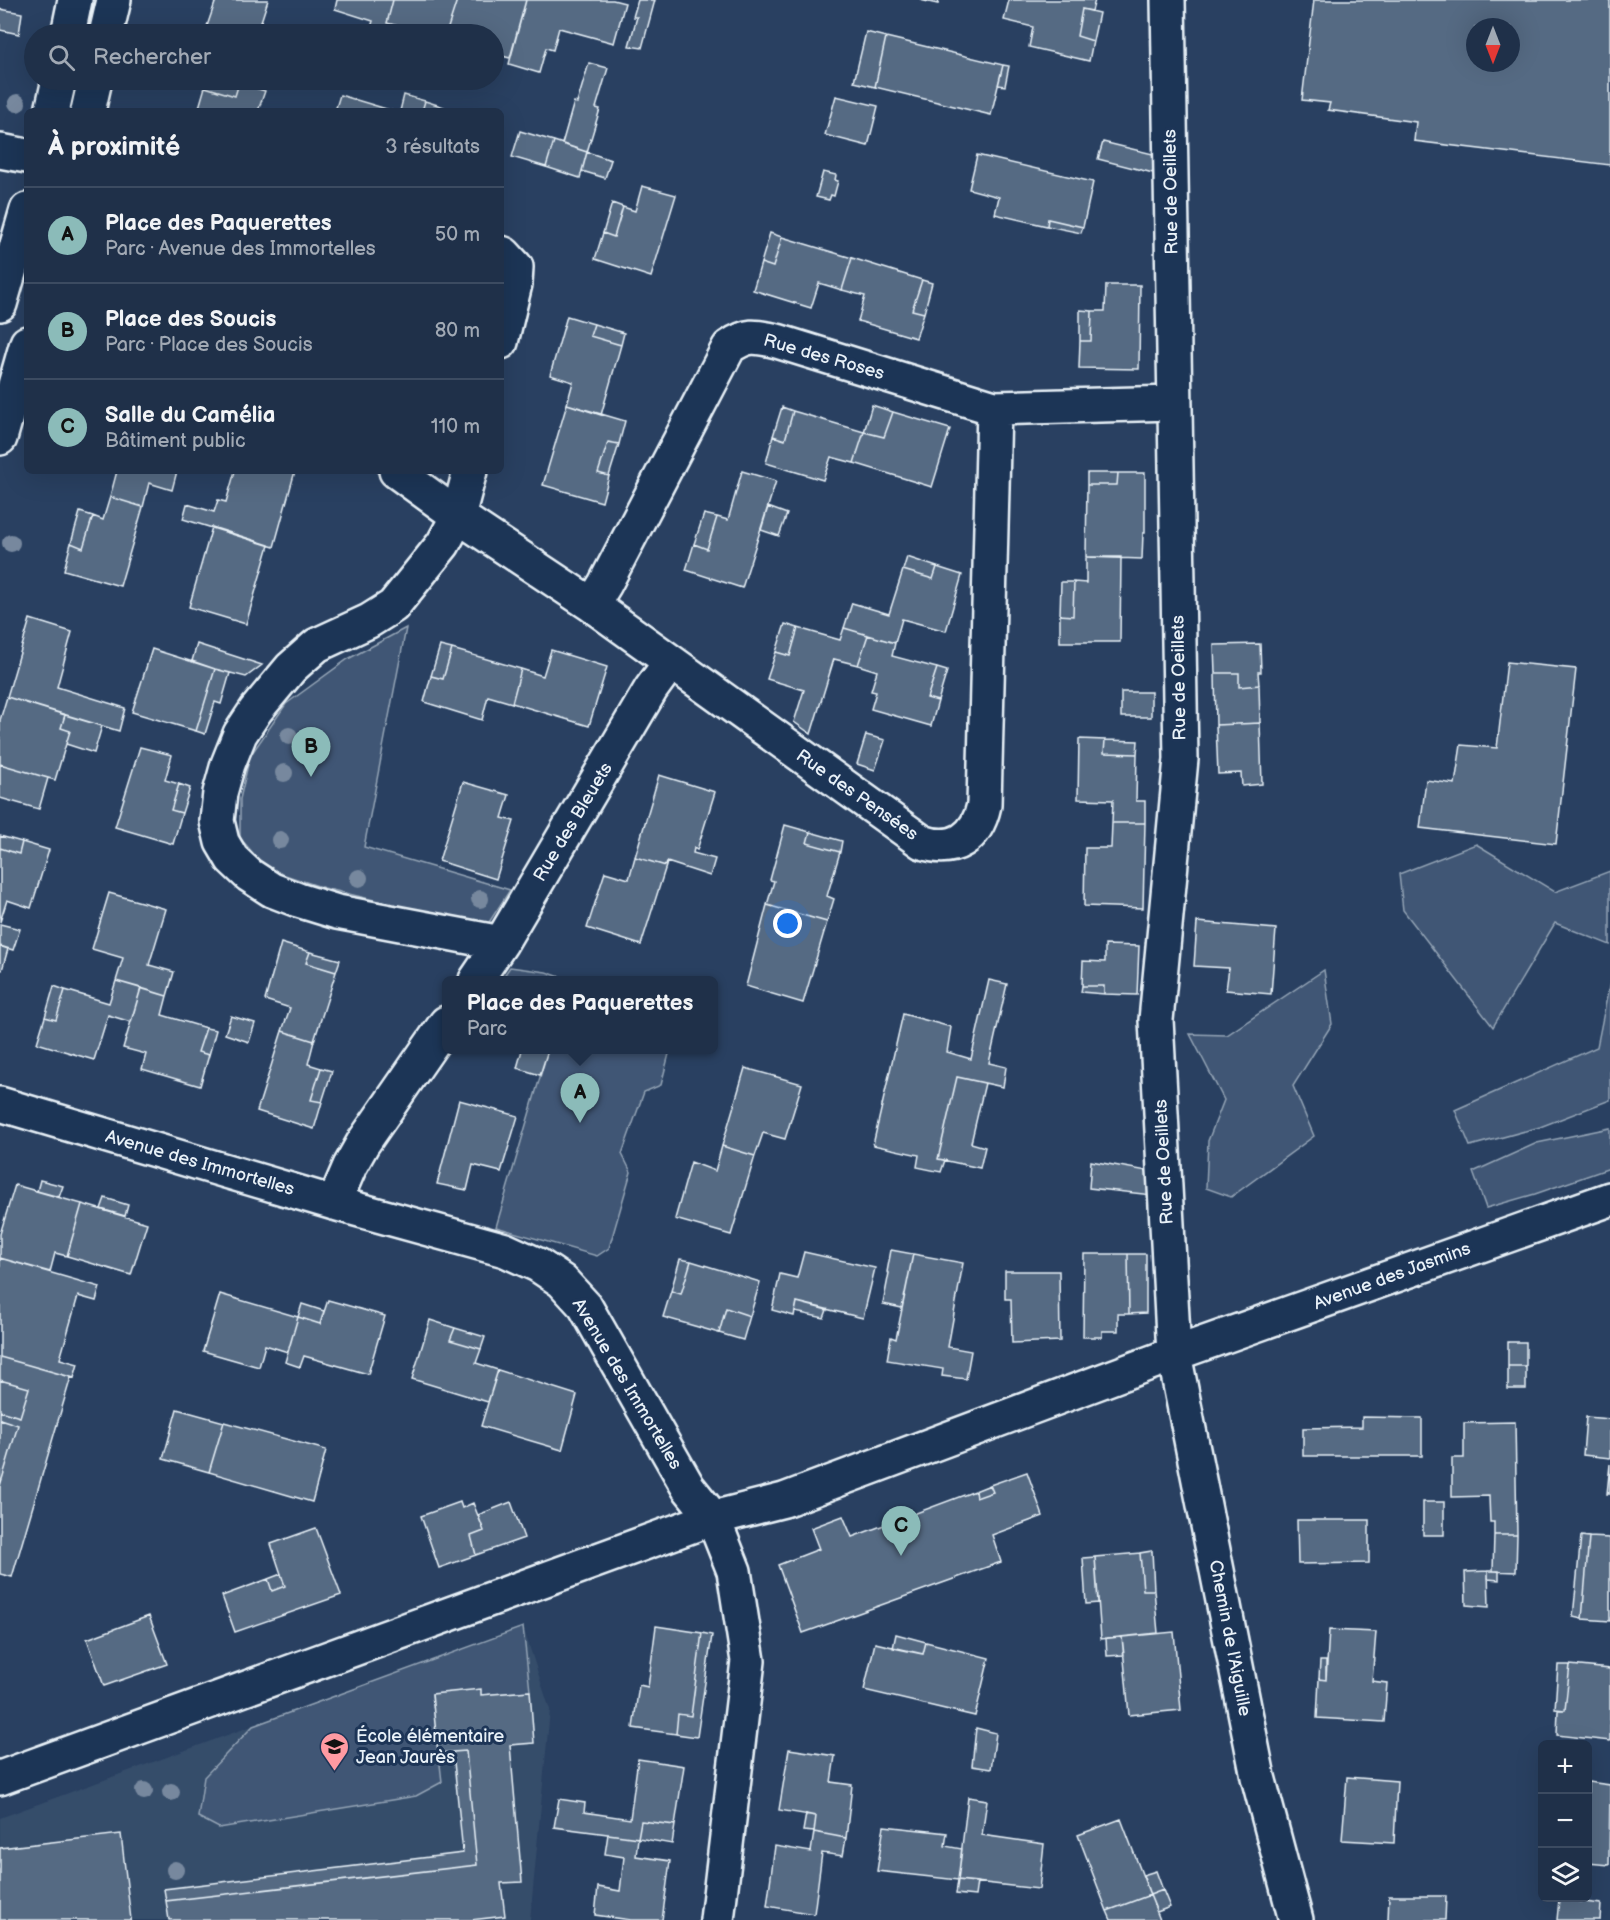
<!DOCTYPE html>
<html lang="fr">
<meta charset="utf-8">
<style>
body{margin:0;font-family:"Balsamiq Sans",sans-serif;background:#273850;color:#f1f3f6}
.controls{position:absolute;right:18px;bottom:18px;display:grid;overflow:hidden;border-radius:9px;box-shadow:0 6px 24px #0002}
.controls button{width:54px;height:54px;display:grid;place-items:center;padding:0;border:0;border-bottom:2px solid #3c4b61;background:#1f3049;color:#f1f3f6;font:30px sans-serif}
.compass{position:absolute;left:1466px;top:18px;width:54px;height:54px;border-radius:50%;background:#1f3049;box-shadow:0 6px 24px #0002;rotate:180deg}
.you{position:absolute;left:788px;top:924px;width:21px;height:21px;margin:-15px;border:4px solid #fff;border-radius:50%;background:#1a73e8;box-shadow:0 0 0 9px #1a73e833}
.badge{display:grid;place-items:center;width:39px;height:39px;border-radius:50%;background:#8bbbb9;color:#111;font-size:20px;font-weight:700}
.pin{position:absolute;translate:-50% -50px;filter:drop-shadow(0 2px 3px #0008)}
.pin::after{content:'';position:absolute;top:32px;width:21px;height:18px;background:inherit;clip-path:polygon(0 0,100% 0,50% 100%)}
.popup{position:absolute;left:442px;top:976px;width:276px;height:78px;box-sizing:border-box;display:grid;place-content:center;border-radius:9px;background:#1f3049;filter:drop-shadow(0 2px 4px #0005);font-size:20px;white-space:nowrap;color:#a1a9b4}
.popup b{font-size:22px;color:#f1f3f6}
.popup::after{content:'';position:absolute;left:50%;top:100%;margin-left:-12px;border:12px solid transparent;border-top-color:#1f3049}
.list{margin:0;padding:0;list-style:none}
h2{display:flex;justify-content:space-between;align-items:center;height:78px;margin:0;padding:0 24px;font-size:26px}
h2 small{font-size:20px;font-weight:400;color:#a1a9b4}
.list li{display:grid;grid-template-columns:39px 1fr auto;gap:18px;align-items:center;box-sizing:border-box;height:96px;padding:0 24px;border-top:2px solid #3c4b61}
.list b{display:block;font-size:22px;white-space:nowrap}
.list p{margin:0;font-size:20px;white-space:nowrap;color:#a1a9b4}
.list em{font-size:20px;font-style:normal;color:#a1a9b4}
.icon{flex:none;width:33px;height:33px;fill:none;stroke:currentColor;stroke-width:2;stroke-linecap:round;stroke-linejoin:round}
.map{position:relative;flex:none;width:1610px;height:1920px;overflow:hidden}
.search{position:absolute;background:#1f3049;box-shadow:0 6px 24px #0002;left:24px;top:24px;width:480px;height:66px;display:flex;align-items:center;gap:15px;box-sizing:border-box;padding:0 21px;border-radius:33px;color:#a1a9b4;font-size:22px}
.panel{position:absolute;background:#1f3049;box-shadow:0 6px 24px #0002;left:24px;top:108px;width:480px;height:366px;border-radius:9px}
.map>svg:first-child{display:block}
.built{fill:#364d6b}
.green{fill:#415774;stroke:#94a4b6;stroke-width:1.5}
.building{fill:#556a83;stroke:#e8f1f8;stroke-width:1.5;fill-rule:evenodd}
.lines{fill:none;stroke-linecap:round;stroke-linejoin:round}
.minor-casing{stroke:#e8f1f8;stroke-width:38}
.major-casing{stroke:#e8f1f8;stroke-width:38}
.minor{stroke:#1d3557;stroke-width:33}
.major{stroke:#1d3557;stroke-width:33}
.tree{fill:#77889e}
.labels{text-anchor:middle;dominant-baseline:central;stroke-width:6;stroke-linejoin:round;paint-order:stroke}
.street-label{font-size:18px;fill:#e8f1f8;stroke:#1d3557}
.poi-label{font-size:18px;fill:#e8f1f8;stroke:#1d3557;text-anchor:start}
</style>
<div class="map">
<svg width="1610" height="1920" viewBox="0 0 1610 1920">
<rect width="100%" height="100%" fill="#294061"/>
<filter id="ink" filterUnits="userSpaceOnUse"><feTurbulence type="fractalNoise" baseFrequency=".0167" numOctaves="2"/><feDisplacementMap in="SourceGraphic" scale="12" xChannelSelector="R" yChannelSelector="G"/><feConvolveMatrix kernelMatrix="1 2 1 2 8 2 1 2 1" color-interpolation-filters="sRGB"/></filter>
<g filter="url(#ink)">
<path class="built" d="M523 1627 550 1710 530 1920H0V1818Z"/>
<path class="green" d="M406 628 364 847 510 890 486 927 324 888 267 869 240 838V799L250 756 286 704 348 659Z
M1476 844 1555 892 1610 871V945L1555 923 1493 1027 1403 910 1399 874Z
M510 967 546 972 569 980H501Z
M1324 970 1332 1024 1293 1086 1314 1136 1231 1197 1206 1188 1208 1141 1224 1100 1190 1034 1227 1035Z
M1610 982V1100L1540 1127 1470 1146 1455 1110 1597 1047Z
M548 1050H670L661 1085 644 1092 622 1154 631 1172 609 1248 597 1256 496 1227Z
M1610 1128V1168L1535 1194 1486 1208 1473 1172 1537 1143Z
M523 1627 530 1691 481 1695 432 1694 442 1782 416 1796 219 1828 198 1817 204 1777 253 1726Z"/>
<path class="building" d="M216 0H268L257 34H212L205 32Z
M337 0H393L387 23 413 30 411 34H369L373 21 335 9Z
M393 0H457L446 34H429L387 23Z
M457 0H526L510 58 494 54V34H446Z
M526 0H613L625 3 614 43 559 28 553 50 546 48 539 73 509 64Z
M638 0H655L642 48 629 46 637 17H633Z
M920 0H939L938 4Z
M1009 0H1095L1092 11 1082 9 1077 36 1093 41 1089 61 1029 47 1033 27 1004 20Z
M1314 0H1610V165L1414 141 1416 122 1328 110 1330 103 1302 100ZM1475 27H1511V63H1475Z
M0 9 22 13 19 34 0 30Z
M1082 9 1099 13 1093 41 1077 36Z
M278 26 302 33 301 34H275Z
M866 32 886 37 875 87 854 82Z
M886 37 1003 65 991 115 875 87Z
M589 63 608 68 596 108 600 109 587 152 562 144 574 102 577 103Z
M1003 65 1009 66 1005 86 998 85Z
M207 80H227L239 83 235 96 205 87Z
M373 80H385L382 88 371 85Z
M239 83 265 91 258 111H198L205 87 235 96Z
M340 95 393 111H335Z
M404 95 425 101 422 111H400Z
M836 96 878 106 868 146 825 135Z
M425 101 444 107 443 111H422Z
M520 131 554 141 546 167 512 157Z
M554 141 587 152 580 178 546 167Z
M1103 142 1157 155V174L1098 159Z
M587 152 611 160 605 178 582 171Z
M977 155 1093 182 1083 227 1048 219 1047 226 995 214 999 197 969 189Z
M823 172 836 175 835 180 838 181 834 196 831 195 829 200 816 197Z
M642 186 676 195 651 277 595 259 603 233 614 237 623 207 635 211Z
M612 203 623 207 614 237 603 233Z
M1048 219 1083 227 1081 233 1047 226Z
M770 233 782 237 773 267 761 263Z
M782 237 852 258 842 290 819 283 811 308 753 290 761 263 773 267Z
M852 258 922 280 912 310 924 313 916 338 858 321 865 296 842 290Z
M922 280 932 283 924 313 912 310Z
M1106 285H1140L1139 369 1079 368 1080 341H1091L1092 311H1105Z
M1080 310 1092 311 1091 341H1080Z
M567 316 594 324 590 336 621 345 601 415 567 404 573 382 550 375Z
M594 324 624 333 621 345 590 336Z
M567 404 625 421 619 444 608 442 598 473 609 476 602 502 543 485Z
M872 405 893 412 884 437 864 432Z
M782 407 793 411 785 440 773 436Z
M793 411 864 432 854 463 831 457 823 480 766 463 773 436 785 440Z
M893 412 950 429 932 487 854 463 864 432 884 437Z
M608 442 619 444 609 476 598 473Z
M117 471H177L172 490 149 483 143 507 110 497Z
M235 471H295L274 547 183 519 187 504 214 512 218 500 226 502Z
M742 471 776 481 742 588 686 570 694 544 707 549 717 517 728 520Z
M1087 473H1118L1117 485H1087Z
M1118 473H1145V533H1143L1142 559 1086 557 1087 485H1117Z
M110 497 143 507 120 586 64 570 71 543 83 548 93 516 103 520Z
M768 507 787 514 779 536 761 530Z
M80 512 93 516 83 548 71 543Z
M704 514 717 517 707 549 694 544Z
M212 527 269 545 246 624 189 607Z
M907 557 937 567 933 579 903 570Z
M1086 557H1121L1120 642H1060V615L1073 616 1074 582 1086 583Z
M937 567 962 575 946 631 902 619 895 643 844 628 852 603 889 614 903 570 933 579Z
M1061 582H1074L1073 616 1060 615Z
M30 619 72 632 57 687 125 708 119 731 7 697Z
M785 624 798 628 790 656 776 652Z
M798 628 840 640 844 628 868 635 858 665 834 659 811 734 794 722 804 690 767 679 776 652 790 656Z
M868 635 895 643 892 656 937 668 927 698 938 701 931 726 871 709 876 692 871 691 877 671 858 665Z
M197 644 262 665 246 677 215 669 192 661Z
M1260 644 1261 672H1258L1259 685 1239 687V673H1215L1214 645Z
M440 646 452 649 443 679 431 676Z
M152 649 215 669 196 731 132 712Z
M452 649 521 669 512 703 488 696 482 720 424 702 431 676 443 679Z
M551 650 607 667 589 726 512 703 521 669 543 676Z
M1507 662 1576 669 1556 844 1420 828 1426 780 1455 784 1461 745 1497 748Z
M937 668 947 671 938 701 927 698Z
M215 669 230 673 221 704 215 702 205 734 196 731Z
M1215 673H1239V687L1259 685 1260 723 1216 725Z
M1121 692H1151V717H1121Z
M7 697 65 715 61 728 70 731 55 780 0 764V720Z
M65 715 102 726 94 753 66 744 70 731 61 728Z
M1260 723 1262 784 1242 786 1241 773 1218 774 1216 725Z
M866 735 885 740 875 770 857 764Z
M1079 739 1105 740 1104 753 1137 754 1136 801H1145V823H1112L1113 800 1078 799Z
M1105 740 1138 741 1137 754 1104 753Z
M140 747 172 755 165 780 179 784 171 810 182 813 173 844 115 827Z
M0 764 48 778 39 809 0 798Z
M659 775 715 792 697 850 694 848 693 853 715 859 710 876 667 862 666 866 635 857Z
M463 782 509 795 502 818 514 821 496 879 439 861Z
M179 784 190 788 182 813 171 810Z
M1112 823H1145L1143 908 1084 906 1085 848H1111Z
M785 825 810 832 807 843 840 852 827 896 834 899 827 922 767 905 774 881 770 880Z
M810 832 842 841 840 852 807 843Z
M0 836 22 842 19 854 0 848Z
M22 842 49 850 31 908 7 900 0 922V848L19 854Z
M635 857 666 866 641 945 587 928 605 872 629 879Z
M109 893 166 909 149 965 174 972 167 996 116 981 123 958 92 949Z
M767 905 827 922 803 1003 746 986Z
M1197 922 1276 929 1271 994 1226 990 1229 968 1194 966Z
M0 924 20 929 13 950 0 946Z
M281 943 310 952 306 963 336 972 314 1041 282 1031 290 1008 265 1000Z
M1105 945 1139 946 1137 995 1104 994V986H1082L1083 961 1105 962Z
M0 946 8 949 2 970H0Z
M310 952 340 960 336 972 306 963Z
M989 980 1007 984 989 1063 1006 1067 1003 1087 957 1077 938 1159 945 1160 941 1172 917 1167 919 1155 873 1145 903 1014 951 1027 947 1052 971 1059Z
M116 981 141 988 131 1022 108 1015 94 1060 37 1043 45 1017 56 1020 65 990 109 1003Z
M54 986 65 990 56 1020 45 1017Z
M1082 986H1104V994L1081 992Z
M141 988 167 996 162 1015 206 1028 198 1052 209 1055 200 1086 142 1069 146 1054 123 1048Z
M231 1016 255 1023 249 1042 225 1034Z
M206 1028 216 1030 209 1055 198 1052Z
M282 1031 314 1041 308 1064 321 1068 311 1100 322 1102 314 1129 257 1111Z
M522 1050H548L540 1075 517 1068Z
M321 1068 332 1071 322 1102 311 1100Z
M745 1068 802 1084 785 1139 763 1133 755 1156 722 1146Z
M957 1077 985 1083 971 1143 985 1147 980 1168 938 1159Z
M459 1100 518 1116 501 1172 473 1165 467 1190 437 1184Z
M722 1146 755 1156 731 1235 675 1219 691 1162 715 1171Z
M1091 1161 1153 1172 1152 1195 1089 1188Z
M40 1180 63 1186 59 1197 37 1191Z
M15 1185 82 1204 67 1256 55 1253 50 1272 0 1258V1234Z
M105 1198 128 1205 125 1216 101 1209Z
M82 1204 147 1223 131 1275 67 1256Z
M891 1250 913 1254 902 1308 883 1304 889 1273 887 1272Z
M804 1252 875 1268 863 1318 797 1302 794 1316 772 1310 780 1274 797 1278Z
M913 1254 963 1263 948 1347 971 1351 966 1379 942 1376 943 1369 887 1360 891 1337 896 1339Z
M1084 1254H1128L1129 1314H1118V1331H1102V1337H1083Z
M1128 1254H1146V1313L1129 1314Z
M0 1258 100 1287 96 1301 78 1296 60 1359 78 1364 74 1378 0 1357Z
M680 1259 691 1261 681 1294 671 1291Z
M691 1261 760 1282 750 1316 726 1308 719 1333 663 1317 671 1291 681 1294Z
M1005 1271H1059L1060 1341 1012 1343 1011 1299H1005Z
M220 1294 298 1317 288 1352 265 1345 259 1367 203 1351Z
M328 1300 385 1316 368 1374 304 1356 300 1367 285 1362 298 1317 320 1324Z
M797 1302 827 1310 824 1318 795 1312Z
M302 1304 324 1311 320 1324 298 1317Z
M726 1308 750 1316 743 1340 719 1333Z
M430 1320 455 1328 450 1340 481 1349 476 1363 498 1370 488 1402 412 1379Z
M455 1328 485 1337 481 1349 450 1340Z
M1508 1342H1526V1366H1508Z
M0 1357 71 1377 12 1577 0 1574V1486L18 1425 0 1419V1411L20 1417 29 1388 0 1380Z
M1508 1366H1526V1389H1508Z
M498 1370 577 1395 562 1450 481 1426Z
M0 1380 29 1388 20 1417 0 1411Z
M177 1409 224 1422 209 1472 163 1459Z
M1362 1417 1422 1418V1456H1303V1428L1362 1427Z
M1586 1417 1610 1419V1458L1583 1455Z
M0 1419 18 1425 0 1486Z
M224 1422 326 1450 312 1502 209 1472Z
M1515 1422 1517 1535H1494V1522H1490L1489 1496 1452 1497V1458H1464V1423Z
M1610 1464V1494H1607Z
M1027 1472 1043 1516 992 1535 1001 1562 803 1633 778 1565 819 1549 811 1528 843 1516 852 1537 975 1491 976 1498 993 1492 990 1485Z
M990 1485 993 1492 976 1498 975 1491Z
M460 1502 462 1508 473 1503 484 1531 471 1536 476 1555 439 1568 421 1516Z
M511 1502 524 1538 476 1555 471 1536 484 1531 478 1515Z
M1423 1502H1444V1535H1423Z
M1297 1520H1369V1563L1298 1564Z
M316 1528 341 1595 235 1632 222 1596 268 1579 272 1591 285 1586 271 1544Z
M1494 1535H1517L1516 1572 1493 1571Z
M1581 1536 1589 1537 1582 1619 1573 1617Z
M1589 1537 1610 1538V1621L1582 1619Z
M1152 1551 1154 1590H1143L1140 1553Z
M1140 1553 1143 1590H1154L1158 1633 1101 1639 1095 1557Z
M1095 1557 1098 1603 1086 1604 1083 1558Z
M1488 1571 1489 1607 1466 1605 1465 1572Z
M1488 1571H1499V1580L1488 1579Z
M281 1574 285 1586 272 1591 268 1579Z
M149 1616 167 1664 104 1686 87 1639Z
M656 1626 702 1633 691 1716 678 1714 676 1734 633 1728 639 1685 648 1687Z
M1329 1630 1376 1632 1372 1681 1387 1683 1384 1722 1317 1718 1319 1679 1326 1680Z
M1174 1632 1181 1710 1129 1715 1122 1637Z
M702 1633 712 1635 697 1737 676 1734 678 1714 691 1716Z
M896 1634 926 1642 923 1654 893 1648Z
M1122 1637 1124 1655 1107 1656 1106 1638Z
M926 1642 989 1658 975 1716 864 1690 875 1643 923 1654Z
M1320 1661H1326V1680L1319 1679Z
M1558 1665H1570L1565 1710 1555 1709Z
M1570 1665 1610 1669V1741L1557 1735 1558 1710H1565Z
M481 1689V1695L530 1691 534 1743 510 1745 522 1882 501 1883 505 1916 471 1920H169L166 1901 477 1865 466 1751 438 1753 432 1694Z
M976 1728 996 1733 991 1769 972 1766Z
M789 1749 835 1756 831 1782 852 1785 846 1838 814 1832 816 1816 779 1810Z
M466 1751 477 1865 166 1901 164 1889 463 1853 453 1752Z
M638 1759 684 1766 675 1825 641 1821 638 1838 554 1827 559 1799 585 1803 584 1812 630 1819Z
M1347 1777 1397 1781 1394 1843 1342 1840Z
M1588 1782 1610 1785 1609 1865 1588 1863Z
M968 1797 987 1800 982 1835 1044 1844 1039 1889 958 1880Z
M806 1814 816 1816 814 1832 803 1831Z
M1121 1819 1150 1895 1107 1911 1078 1835Z
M641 1821 675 1825 672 1844 638 1838Z
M884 1826 947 1833 945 1846 962 1849 958 1880 877 1871Z
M814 1832 846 1838 843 1856 822 1853 814 1914 767 1906 775 1846 811 1852Z
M121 1834 131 1920H0V1848Z
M608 1834 638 1838 636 1856 670 1861 662 1920H631L595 1915 598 1887 620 1891 624 1857 605 1854Z
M1156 1871 1163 1890 1150 1895 1143 1875Z
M958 1880 977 1882 975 1896 956 1894Z
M1163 1890 1170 1907 1157 1912 1150 1895Z
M1150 1895 1160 1920H1111L1107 1911Z
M1389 1896H1446L1445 1920H1388Z
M1559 1899 1601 1904 1600 1920H1557Z"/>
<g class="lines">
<defs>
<path id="minor" d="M1168 0 1181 759 1156 1020 1174 1354 1258 1777 1296 1920
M0 151 27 156
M501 253 504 254 516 267 515 284 501 342
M396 471 458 516 592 605 922 842C954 853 977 838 984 805L994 408
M470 471 458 516 443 544 393 606 369 621 317 645 291 668 256 710 240 734 228 764 220 793 217 821 222 842 232 859 249 875 272 890 298 900 337 912 501 943
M592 605 605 584 729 347C748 334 755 336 777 341L994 408 1174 403
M476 980 501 943 651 689 670 663
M0 1104 334 1203 505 1250 538 1265 562 1281 585 1306 688 1487 713 1518 734 1571 748 1661 717 1920
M334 1203 350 1166 363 1143 446 1023
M0 1778 713 1518 784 1500 1174 1354 1610 1199"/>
<path id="major" d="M68 34 75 0
M106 34 114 0
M52 111 59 80
M88 111 95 80
M0 304 27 210
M0 438 27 343"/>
</defs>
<use href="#minor" class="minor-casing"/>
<use href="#major" class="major-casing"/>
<use href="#minor" class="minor"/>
<use href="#major" class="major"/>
</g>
<g class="tree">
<circle cx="17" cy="103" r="9"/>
<circle cx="11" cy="543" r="9"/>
<circle cx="289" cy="736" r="9"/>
<circle cx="284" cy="773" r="9"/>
<circle cx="280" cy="840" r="9"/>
<circle cx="359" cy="878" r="9"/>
<circle cx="480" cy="899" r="9"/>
<circle cx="144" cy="1791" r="9"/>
<circle cx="171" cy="1792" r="9"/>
<circle cx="175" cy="1870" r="9"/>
</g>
</g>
<defs>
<symbol id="school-pin" viewBox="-11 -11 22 30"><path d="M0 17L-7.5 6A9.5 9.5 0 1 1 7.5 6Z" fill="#ff9aa2" stroke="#1d3557"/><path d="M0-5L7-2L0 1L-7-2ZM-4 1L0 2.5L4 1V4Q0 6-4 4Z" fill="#111"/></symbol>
</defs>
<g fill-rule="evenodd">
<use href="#school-pin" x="318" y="1730" width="33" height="45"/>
</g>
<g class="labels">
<g class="street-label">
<text transform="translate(1171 192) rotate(-91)">Rue de Oeillets</text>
<text transform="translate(824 357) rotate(16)">Rue des Roses</text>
<text transform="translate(1179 678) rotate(-91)">Rue de Oeillets</text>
<text transform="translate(857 795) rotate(35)">Rue des Pensées</text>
<text transform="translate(573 822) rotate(-59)">Rue des Bleuets</text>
<text transform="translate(1164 1162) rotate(-93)">Rue de Oeillets</text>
<text transform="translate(200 1163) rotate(16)">Avenue des Immortelles</text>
<text transform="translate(1392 1276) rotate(-20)">Avenue des Jasmins</text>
<text transform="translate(627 1384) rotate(59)">Avenue des Immortelles</text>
<text transform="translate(1230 1638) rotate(79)">Chemin de l'Aiguille</text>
</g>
<g class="poi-label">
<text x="356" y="1736">École élémentaire<tspan x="356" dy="21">Jean Jaurès</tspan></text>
</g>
</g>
</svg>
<div class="controls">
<button>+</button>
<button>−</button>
<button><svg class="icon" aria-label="layers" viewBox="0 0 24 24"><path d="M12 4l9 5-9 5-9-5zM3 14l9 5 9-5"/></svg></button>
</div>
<svg class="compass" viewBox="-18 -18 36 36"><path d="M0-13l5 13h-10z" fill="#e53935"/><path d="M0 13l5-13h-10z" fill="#a1a9b4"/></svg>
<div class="you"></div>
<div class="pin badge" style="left:580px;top:1123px">A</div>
<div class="popup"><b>Place des Paquerettes</b>Parc</div>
<div class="pin badge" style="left:311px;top:777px">B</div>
<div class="pin badge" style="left:901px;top:1556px">C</div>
<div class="search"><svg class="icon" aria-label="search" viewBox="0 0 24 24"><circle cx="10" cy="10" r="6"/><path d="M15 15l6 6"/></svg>Rechercher</div>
<section class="panel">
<h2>À proximité<small>3 résultats</small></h2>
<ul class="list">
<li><span class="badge">A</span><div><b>Place des Paquerettes</b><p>Parc · Avenue des Immortelles</p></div><em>50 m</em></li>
<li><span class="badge">B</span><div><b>Place des Soucis</b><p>Parc · Place des Soucis</p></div><em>80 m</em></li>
<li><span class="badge">C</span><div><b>Salle du Camélia</b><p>Bâtiment public</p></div><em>110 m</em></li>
</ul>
</section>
</div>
